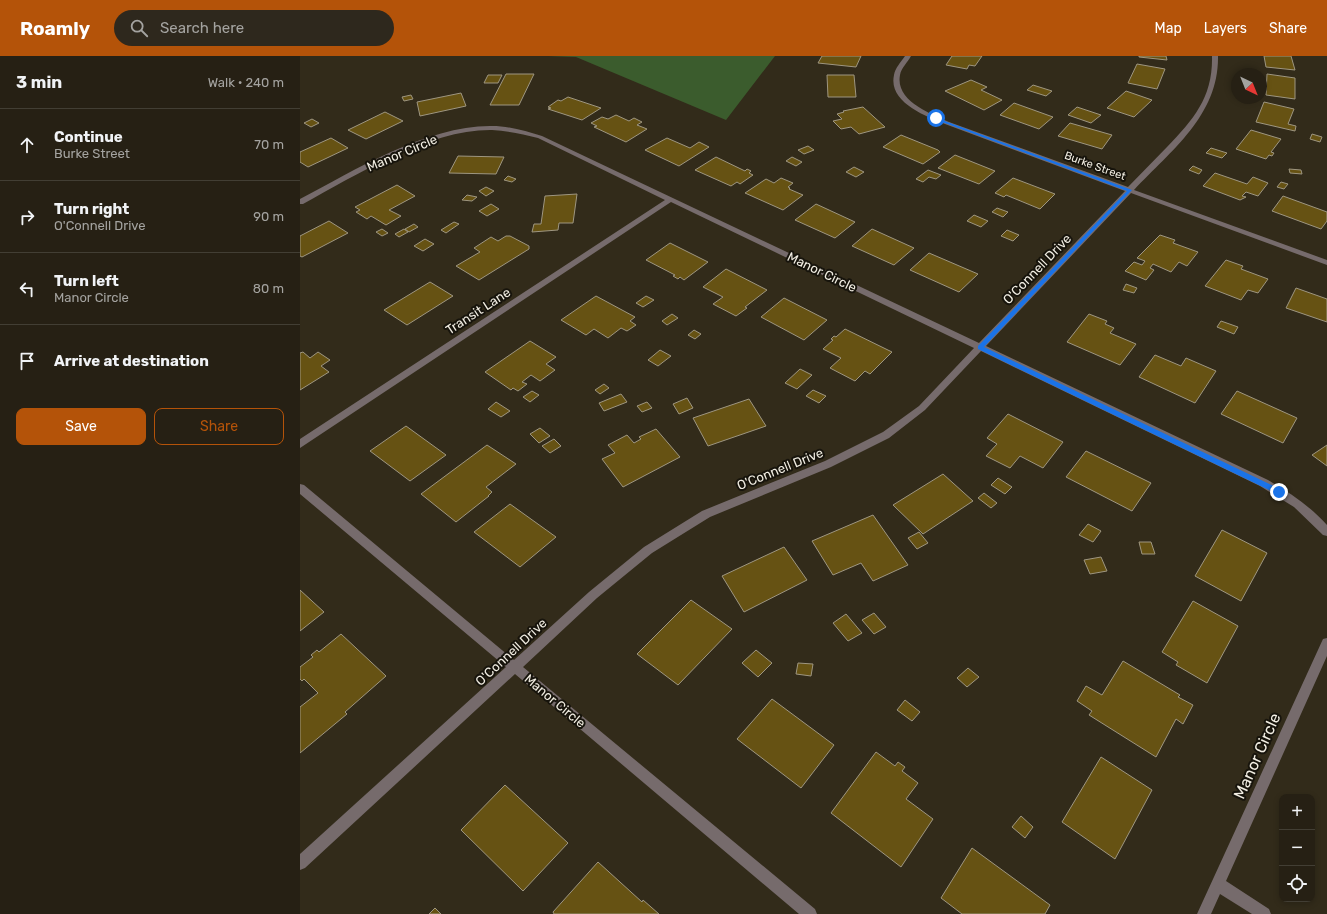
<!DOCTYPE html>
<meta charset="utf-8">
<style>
body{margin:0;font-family:Rubik,sans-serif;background:#2e281d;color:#f1f3f6}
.controls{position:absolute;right:12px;bottom:12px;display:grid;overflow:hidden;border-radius:8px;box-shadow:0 2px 6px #0003}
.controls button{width:36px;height:36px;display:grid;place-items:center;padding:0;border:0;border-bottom:1px solid #423e34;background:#262014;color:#f1f3f6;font:20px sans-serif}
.compass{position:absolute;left:931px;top:12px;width:36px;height:36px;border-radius:50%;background:#262014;box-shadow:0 2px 6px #0003;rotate:137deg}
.stop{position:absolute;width:12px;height:12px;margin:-9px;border:3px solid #1a73e8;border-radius:50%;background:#fff}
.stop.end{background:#1a73e8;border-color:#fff;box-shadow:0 1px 4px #0008}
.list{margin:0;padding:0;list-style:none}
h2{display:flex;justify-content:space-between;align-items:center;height:52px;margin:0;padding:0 16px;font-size:17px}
h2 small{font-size:13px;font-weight:400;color:#a4a3a0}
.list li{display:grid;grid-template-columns:26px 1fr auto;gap:12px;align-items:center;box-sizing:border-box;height:72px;padding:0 16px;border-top:1px solid #423e34}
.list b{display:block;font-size:15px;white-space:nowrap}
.list p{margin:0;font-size:13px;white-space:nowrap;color:#a4a3a0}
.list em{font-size:13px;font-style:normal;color:#a4a3a0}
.actions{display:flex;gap:8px;padding:12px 16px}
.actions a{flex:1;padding:9px 0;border:1px solid #b45309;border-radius:8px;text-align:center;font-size:14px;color:#b45309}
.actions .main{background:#b45309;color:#fff}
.icon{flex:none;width:22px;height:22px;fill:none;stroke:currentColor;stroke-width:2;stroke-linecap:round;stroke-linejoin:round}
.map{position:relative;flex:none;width:1027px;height:858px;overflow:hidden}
header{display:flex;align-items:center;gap:24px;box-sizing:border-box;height:56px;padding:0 20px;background:#b45309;color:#fff}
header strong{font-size:19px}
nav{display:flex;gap:22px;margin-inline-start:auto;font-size:14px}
.search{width:280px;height:36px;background:#2e281d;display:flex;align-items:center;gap:10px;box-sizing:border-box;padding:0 14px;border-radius:22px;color:#a4a3a0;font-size:15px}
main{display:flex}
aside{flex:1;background:#262014}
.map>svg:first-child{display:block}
.forest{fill:#3b5c2d}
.building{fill:#665213;stroke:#9e9681}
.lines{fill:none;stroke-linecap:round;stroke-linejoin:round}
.street{fill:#766b6c;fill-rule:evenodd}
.route{fill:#1a73e8}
.labels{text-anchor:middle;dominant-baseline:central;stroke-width:4;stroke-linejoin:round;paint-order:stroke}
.far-street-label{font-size:11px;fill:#f2eee3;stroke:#17140c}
.street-label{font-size:13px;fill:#f2eee3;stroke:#17140c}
.near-street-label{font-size:16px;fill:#f2eee3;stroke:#17140c}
</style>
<header>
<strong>Roamly</strong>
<div class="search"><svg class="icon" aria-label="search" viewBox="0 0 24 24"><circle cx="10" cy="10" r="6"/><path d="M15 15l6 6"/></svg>Search here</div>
<nav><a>Map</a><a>Layers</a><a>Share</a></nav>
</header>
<main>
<aside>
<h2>3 min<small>Walk · 240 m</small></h2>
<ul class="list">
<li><svg class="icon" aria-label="ahead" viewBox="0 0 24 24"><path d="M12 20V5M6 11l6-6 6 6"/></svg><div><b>Continue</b><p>Burke Street</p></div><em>70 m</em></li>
<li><svg class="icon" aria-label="right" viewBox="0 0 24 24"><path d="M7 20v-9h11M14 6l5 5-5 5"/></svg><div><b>Turn right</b><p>O'Connell Drive</p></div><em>90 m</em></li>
<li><svg class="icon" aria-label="left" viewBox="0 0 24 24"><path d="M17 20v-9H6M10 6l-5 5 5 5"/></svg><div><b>Turn left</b><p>Manor Circle</p></div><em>80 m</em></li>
<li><svg class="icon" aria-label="arrive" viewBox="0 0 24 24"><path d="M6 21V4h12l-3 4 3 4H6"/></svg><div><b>Arrive at destination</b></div></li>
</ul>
<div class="actions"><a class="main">Save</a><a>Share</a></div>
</aside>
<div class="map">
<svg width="1027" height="858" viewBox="0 0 1027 858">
<rect width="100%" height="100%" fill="#322b1a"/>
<path class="forest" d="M248 0H475L426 64 276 1Z"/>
<path class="building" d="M522 0H561L556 11 518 7Z
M652 0H682L675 10 669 9 667 13 646 9Z
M866 0 867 4 839 1V0Z
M964 0H991L995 14 966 11Z
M837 8 865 13 857 33 828 27Z
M206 18H234L219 49H190Z
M967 18 995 22V43L966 39Z
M188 19H202L198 27H184Z
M527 19H554L556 41H528Z
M671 24 687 31 681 34 702 44 684 54 645 35Z
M733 29 752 35 746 40 727 34Z
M826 35 852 44 834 61 807 52Z
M161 37 166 50 120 60 117 46Z
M111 39 113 43 104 45 102 41Z
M268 41 301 52 282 64 248 53 251 52 248 51 258 44 261 45Z
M964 46 994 53 988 68 996 70 995 75 956 66Z
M714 47 753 61 739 73 700 59Z
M563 51 585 71 559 78 551 71 541 73 533 65 542 63 537 58 544 56 543 55Z
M777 51 801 59 791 67 768 59Z
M85 56 103 65 66 83 48 74Z
M316 59 329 65 334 62 342 66 337 69 347 73 326 86 294 71 297 70 291 67 302 61 308 63Z
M12 63 19 67 11 71 4 67Z
M770 67 812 79 802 93 758 80Z
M951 74 981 83 971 96 974 97 972 100 969 99 966 103 936 93Z
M1012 78 1022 81 1020 86 1010 83Z
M601 79 638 94 640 96 623 108 583 91Z
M31 82 48 92 8 111 0 106V96Z
M367 82 390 92 399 86 409 91 379 110 345 94Z
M508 90 514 94 504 98 498 94Z
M911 92 927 97 922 102 906 97Z
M655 99 695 115 679 128 638 112Z
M158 100 204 101 196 118 149 117Z
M416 101 445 115 447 113 451 115 449 117 453 119 440 128 437 126 431 130 395 114Z
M492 101 502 106 496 110 486 105Z
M893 110 902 114 899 118 889 114Z
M554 111 564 116 556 121 546 116Z
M989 113 1001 114 1002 118 990 117Z
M628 114 641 119 636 123 629 121 623 126 616 123Z
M915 117 947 128 953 121 968 127 958 140 946 136 942 140 946 141 940 144 903 130Z
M208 120 216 123 212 126 204 124Z
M481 122 493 127 488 131 490 132 489 133 503 139 483 154 445 137 466 123 474 127Z
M713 122 755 138 740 153 706 139 704 141 695 137Z
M981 126 988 128 984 133 977 131Z
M97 129 115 140 89 154 101 160 86 169 71 160 67 163 56 156 60 154 55 151Z
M186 131 194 135 186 140 179 135Z
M277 138 273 167H259L258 174 232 176 234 168H241L245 140Z
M167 139 177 141 172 145 162 144Z
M983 140 1027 156V165L1021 173 972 155Z
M191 148 199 153 187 160 179 155Z
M516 148 555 166 535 182 495 164Z
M697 152 708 156 703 161 692 156Z
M674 159 688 165 681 171 667 165Z
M29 165 48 177 2 201 0 200V180Z
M154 166 159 168 146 177 141 174Z
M114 168 118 171 109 176 105 173Z
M82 173 88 177 82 180 76 176Z
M104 173 108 176 99 181 95 178Z
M572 173 614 192 594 209 552 190Z
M707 174 719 179 713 185 701 180Z
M860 179 875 184 873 187 898 196 887 210 879 206 871 216 853 208 850 212 854 214 846 224 825 215 834 206 842 209 845 205 837 202Z
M206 180H210L229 190V193L179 224 156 210 180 196 174 192 191 181 198 185Z
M125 183 134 188 123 195 114 190Z
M370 187 408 206 384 224 380 221 378 223 373 220 375 219 346 204Z
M629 197 678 218 659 236 610 214Z
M926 204 943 210 941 213 968 223 958 237 948 234 941 244 905 230Z
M426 213 467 234 445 251 447 252 436 260 413 248 423 241 403 231Z
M130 226 153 240 107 269 84 254Z
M826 228 837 232 834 237 823 234Z
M996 232 1027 243V266L986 252Z
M296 240 335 261 330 265 336 269 327 275 321 272 308 282 294 273 286 279 261 264Z
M346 240 354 244 343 251 336 247Z
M484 242 527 264 504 284 461 261Z
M372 258 378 262 367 269 362 265Z
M789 258 807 265 805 268 814 272 810 277 836 288 820 309 767 286Z
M921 265 938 271 934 278 917 271Z
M545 273 592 296 570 318 565 315 555 325 530 312 541 302 523 293 533 284 531 283 534 280 536 281Z
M394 274 401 278 395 283 388 279Z
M230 285 256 301 246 308 255 314 240 325 231 319 222 326 227 328 218 335 213 332 211 334 185 316Z
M360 294 371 300 358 310 348 304Z
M3 296 10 302 18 296 30 304 21 310 29 316 0 334V297Z
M855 299 881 310 886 302 916 315 895 347 839 321Z
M500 313 512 319 497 333 485 327Z
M304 328 309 332 300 338 295 334Z
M513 334 526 340 519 347 506 340Z
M232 335 239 339 230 346 223 341Z
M937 335 997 362 983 387 921 358Z
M321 338 327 346 304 355 299 347Z
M387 342 393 352 379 358 373 348Z
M449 343 466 370 408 390 393 362Z
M196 346 210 355 201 361 188 353Z
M347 346 352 352 342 356 337 350Z
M708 358 763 386 743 412 720 400 710 412 686 400 697 388 687 382Z
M106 370 146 399 110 425 70 395Z
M240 372 250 380 239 387 230 378Z
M356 373 380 401 323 431 302 403 315 397 308 389 327 379 334 387 341 383 339 381Z
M254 383 261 390 250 397 242 390Z
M187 389 216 408 186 431 192 436 188 440H189L156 466 121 438Z
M1027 389V410L1012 399Z
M786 395 851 427 832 455 766 421Z
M643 418 673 445 623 478 593 449Z
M698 422 712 431 705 438 691 429Z
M684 437 697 447 691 452 678 442Z
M210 448 256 481 220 511 174 476Z
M573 459 608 509 573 525 561 507 533 519 512 485Z
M788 468 801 475 793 486 779 479Z
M922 474 967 497 941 545 895 520Z
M619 476 628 487 617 493 608 482Z
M839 486H851L855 498H842Z
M484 491 507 524 444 556 422 520Z
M801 501 807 515 790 518 784 504Z
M0 534 24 556 0 575Z
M391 544 432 573 378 629 337 598Z
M893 545 938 570 907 627 876 609 878 606 862 596Z
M574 557 586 571 574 578 562 564Z
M546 558 562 577 548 585 533 567Z
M41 578 86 620 45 656 47 658 0 697V651L18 637 4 623 2 625 0 623V611L13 601 11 599 17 594 19 596Z
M456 594 472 607 458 621 442 607Z
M823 605 880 639 878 641 893 649 883 668 876 663 856 701 789 659 792 655 777 645 786 630 802 639Z
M498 607 513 608 511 620 496 618Z
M668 612 679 621 667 631 657 622Z
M472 643 534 689 501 732 437 683Z
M605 644 620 656 612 665 597 654Z
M576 696 595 710 598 706 605 711 602 715 618 727 606 743 633 763 601 811 531 757Z
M801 701 852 734 815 803 762 766Z
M205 729 268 787 223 835 161 774Z
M721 760 733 771 725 782 712 771Z
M672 792 750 849 745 858H662L641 842Z
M298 806 342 846 343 844 359 858H254L253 856Z
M135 852 141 858H129Z"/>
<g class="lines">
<path class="street" d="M605 0H611C608 6 601 12 600 19 595 45 631 58 649 66L828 131C841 118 854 104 867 91 894 63 913 41 912 0H918C919 59 872 94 834 134L1027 204V209L831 137 686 290 968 424C989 436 1010 450 1027 469V480L1023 479 994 451 960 430 681 295 625 354 589 382 531 411 410 461 352 497 297 542 223 611 515 853 517 858H499L215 618 5 812 0 814V798L206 611 0 438V428L4 429 214 604 289 536 344 491 402 455 525 405 583 376 619 350 674 292 371 146 0 392V383L365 144 238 82C223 78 208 75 192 74 130 73 56 119 3 148H0V143C55 114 128 69 192 70 209 70 226 75 242 80L679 287 825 135 645 68C625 60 588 46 594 19 595 12 601 6 605 0Z
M1027 582V600L926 825 969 853 971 858H952L920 838 911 858H897L1023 583Z"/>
</g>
<path class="route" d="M634 61 832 134 684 291 982 434V438H977L678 293V290L827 135 634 63Z"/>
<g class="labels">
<g class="far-street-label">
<text transform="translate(795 110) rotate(20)">Burke Street</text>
</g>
<g class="street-label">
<text transform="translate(102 97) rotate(-23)">Manor Circle</text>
<text transform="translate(737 213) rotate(-46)">O'Connell Drive</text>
<text transform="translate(522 216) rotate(26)">Manor Circle</text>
<text transform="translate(178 255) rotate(-33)">Transit Lane</text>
<text transform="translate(480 413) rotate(-22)">O'Connell Drive</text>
<text transform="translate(211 596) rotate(-43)">O'Connell Drive</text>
<text transform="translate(255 645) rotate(40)">Manor Circle</text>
</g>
<g class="near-street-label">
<text transform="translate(957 700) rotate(-66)">Manor Circle</text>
</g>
</g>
</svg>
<div class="controls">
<button>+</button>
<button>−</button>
<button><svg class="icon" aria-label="locate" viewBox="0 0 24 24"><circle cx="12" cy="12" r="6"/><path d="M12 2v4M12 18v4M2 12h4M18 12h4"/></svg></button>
</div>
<svg class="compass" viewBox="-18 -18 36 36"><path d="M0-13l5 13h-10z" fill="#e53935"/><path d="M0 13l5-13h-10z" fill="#a4a3a0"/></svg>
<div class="stop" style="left:636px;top:62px"></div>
<div class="stop end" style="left:979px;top:436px"></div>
</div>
</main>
